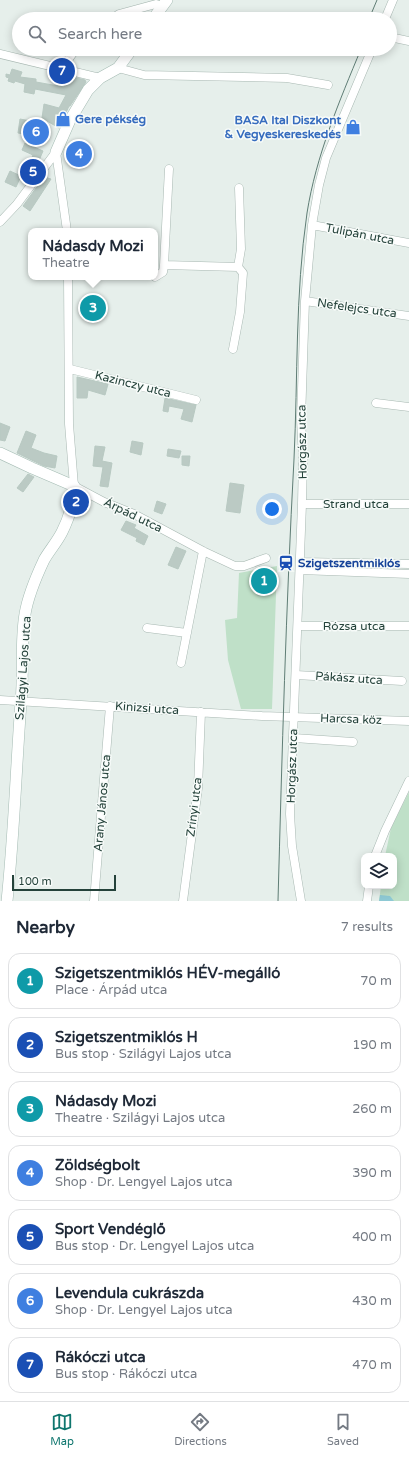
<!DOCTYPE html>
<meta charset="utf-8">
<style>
body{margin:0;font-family:"Varela Round",sans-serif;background:#f2f2f3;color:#1f2937}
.controls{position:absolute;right:12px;bottom:12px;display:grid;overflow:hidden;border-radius:8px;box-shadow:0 2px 10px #0003}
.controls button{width:36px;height:36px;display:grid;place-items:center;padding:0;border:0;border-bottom:1px solid #e0e1e3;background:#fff;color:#1f2937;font:20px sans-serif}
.scale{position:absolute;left:12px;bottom:10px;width:104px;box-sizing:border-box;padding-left:4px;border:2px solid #24423a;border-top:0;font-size:11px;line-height:14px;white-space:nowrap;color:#24423a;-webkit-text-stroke:3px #f7fbf9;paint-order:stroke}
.you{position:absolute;left:272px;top:509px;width:14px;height:14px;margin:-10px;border:3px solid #fff;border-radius:50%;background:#1a73e8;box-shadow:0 0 0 6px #1a73e833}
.badge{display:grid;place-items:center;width:26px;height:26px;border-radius:50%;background:#0f766e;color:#fff;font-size:13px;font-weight:700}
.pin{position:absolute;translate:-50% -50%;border:2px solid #fff;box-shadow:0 1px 4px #0006}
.popup{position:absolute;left:28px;top:228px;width:130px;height:52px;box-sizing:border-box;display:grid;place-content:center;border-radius:8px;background:#fff;filter:drop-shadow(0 1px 3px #0005);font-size:13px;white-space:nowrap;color:#747a83}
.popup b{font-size:15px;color:#1f2937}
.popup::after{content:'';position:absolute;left:50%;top:100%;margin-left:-8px;border:8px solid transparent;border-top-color:#fff}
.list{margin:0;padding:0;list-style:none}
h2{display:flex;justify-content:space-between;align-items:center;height:52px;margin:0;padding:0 16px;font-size:17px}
h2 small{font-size:13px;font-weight:400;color:#747a83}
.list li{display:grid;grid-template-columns:26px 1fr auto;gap:12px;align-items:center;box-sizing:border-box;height:56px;margin:0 8px 8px;padding:0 8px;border:1px solid #e0e1e3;border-radius:12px}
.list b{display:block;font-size:15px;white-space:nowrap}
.list p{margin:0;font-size:13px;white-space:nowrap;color:#747a83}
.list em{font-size:13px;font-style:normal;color:#747a83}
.icon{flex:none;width:22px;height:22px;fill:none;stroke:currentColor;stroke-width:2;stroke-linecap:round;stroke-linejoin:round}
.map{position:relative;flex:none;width:409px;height:901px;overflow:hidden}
.search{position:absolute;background:#fff;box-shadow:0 2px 10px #0003;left:12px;right:12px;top:12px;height:44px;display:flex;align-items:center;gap:10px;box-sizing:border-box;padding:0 14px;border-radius:22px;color:#747a83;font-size:15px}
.sheet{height:500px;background:#fff}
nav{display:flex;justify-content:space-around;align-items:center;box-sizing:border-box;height:56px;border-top:1px solid #e0e1e3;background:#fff;font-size:11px;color:#747a83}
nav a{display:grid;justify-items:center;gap:2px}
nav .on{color:#0f766e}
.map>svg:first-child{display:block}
.green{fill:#bfe0c8}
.water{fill:#8ec9d4}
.building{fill:#bbcac4;stroke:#b8c9c2}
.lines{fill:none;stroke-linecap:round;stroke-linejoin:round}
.street-casing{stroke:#a8b8b2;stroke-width:9}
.secondary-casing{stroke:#a4bbb3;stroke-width:12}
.street{stroke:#fff;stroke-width:8}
.secondary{stroke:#fff;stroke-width:11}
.tram{stroke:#5f7d75;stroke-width:1}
.labels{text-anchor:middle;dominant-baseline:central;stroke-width:3;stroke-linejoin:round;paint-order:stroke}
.shop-label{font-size:12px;font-weight:bold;fill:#366cbe;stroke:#f7fbf9;text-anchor:start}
.street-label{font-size:12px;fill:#24423a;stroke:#f7fbf9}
.transit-label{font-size:12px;font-weight:bold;fill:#164399;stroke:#f7fbf9;text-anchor:start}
</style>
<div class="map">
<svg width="409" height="901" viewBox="0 0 409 901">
<rect width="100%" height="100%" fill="#e6efeb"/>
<path class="green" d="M277 566 272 709H241L228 660 225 620 237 618 239 573Z
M409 792V901H379L381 886H394V856H385L391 828Z"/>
<path class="water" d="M380 895 390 896 394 901H379Z"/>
<path class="building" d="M12 69 22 72 20 77 36 79V82L64 87 65 82H68L69 76 85 80 86 82 70 106H69L59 128 42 118 44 104 59 108 66 95 35 89 34 94 24 92 25 84 15 81 14 83 8 81 9 78 6 77V74L10 75Z
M20 119 46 124 44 137 18 133Z
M25 143 43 151 37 165 30 162 33 155 22 150Z
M10 171 21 176 16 187 5 182Z
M44 177 51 179 30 211 23 206Z
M77 377 108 384 105 395 88 390 87 398H77Z
M165 398 196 405 192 422 181 419 184 409 169 406 168 412 163 411Z
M0 423 10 427 5 441 0 440Z
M26 431 36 435 31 448 44 453 57 456 55 468 44 466 17 453Z
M132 441 143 443 141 455 130 452Z
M95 446 105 447 102 461 112 463 108 487 100 486 103 467 93 466Z
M168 449 181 451 179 458 167 456Z
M182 456H190L189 466 182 465Z
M28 474 34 477 23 492 17 488Z
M230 483 244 485 240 513 226 511Z
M157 501 166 504 162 514 154 511Z
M126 521 136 525 134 528 148 536 144 545 136 541 137 538 121 530Z
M176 547 186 551 178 569 168 565Z
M259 567 270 568 268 595H257Z"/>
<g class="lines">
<defs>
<path id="street" d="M112 19 119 14 156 4 162 6
M385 19 393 0
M390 37 409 41
M0 54 100 78
M62 68 76 49
M118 68 144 75 287 78 328 85
M56 152 67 231
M0 222 17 204 56 152
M312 225 409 243
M164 265 238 267
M68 277 69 424 74 486 104 502 134 514 203 551 235 566H244L266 558
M155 277 163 272 164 265 169 169
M305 301 409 316
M233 349 240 312 243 273 238 267 241 249 239 188
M70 369 196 400
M376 403 409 407
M302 504H409
M301 562 409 564
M300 570 409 574
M298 626H409
M147 628 187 633
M181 663 203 551
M296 675 402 681
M0 700 262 716 409 721
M294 738 353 742
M375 856 385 831 409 781
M94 901 110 706
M183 901 198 788 201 712
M301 901 292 846 290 814 302 504 303 459 301 419 305 301 312 225 319 185 326 158 372 49
M367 901 369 886"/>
<path id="secondary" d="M153 19 167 0
M56 152 70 120 88 90 100 78 118 68 132 49
M0 453 32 468 74 486C74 502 69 518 62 532 57 542 49 551 44 560 36 577 28 596 25 614 20 643 24 673 21 702 16 768 14 835 7 901"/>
</defs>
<use href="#street" class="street-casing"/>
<use href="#secondary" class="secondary-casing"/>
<use href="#street" class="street"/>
<use href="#secondary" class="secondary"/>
<path class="tram" d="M369 19 377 0
M278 901C282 754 286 607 294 459 298 377 295 295 307 213 316 156 339 102 361 49"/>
</g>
<defs>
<symbol id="shop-bare" viewBox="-9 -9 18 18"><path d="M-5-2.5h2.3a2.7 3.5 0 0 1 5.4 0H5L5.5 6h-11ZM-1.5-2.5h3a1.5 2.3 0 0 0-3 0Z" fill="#3f7fe0" stroke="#f7fbf9" stroke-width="2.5" paint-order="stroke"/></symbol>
<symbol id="station-bare" viewBox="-9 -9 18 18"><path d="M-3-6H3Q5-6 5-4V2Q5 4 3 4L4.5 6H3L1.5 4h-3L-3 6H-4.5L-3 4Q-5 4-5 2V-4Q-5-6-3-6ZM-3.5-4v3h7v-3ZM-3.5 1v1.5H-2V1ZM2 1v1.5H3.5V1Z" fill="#1a4fb4" stroke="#f7fbf9" stroke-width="2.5" paint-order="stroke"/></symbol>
</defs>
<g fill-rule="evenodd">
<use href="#shop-bare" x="52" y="108" width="22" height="22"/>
<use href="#shop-bare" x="342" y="116" width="22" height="22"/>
<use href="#station-bare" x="275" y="552" width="22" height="22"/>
</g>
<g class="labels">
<g class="shop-label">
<text x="75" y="119">Gere pékség</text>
<text x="341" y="120" text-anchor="end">BASA Ital Diszkont<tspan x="341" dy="14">&amp; Vegyeskereskedés</tspan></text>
</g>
<g class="street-label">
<text transform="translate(360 234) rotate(11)">Tulipán utca</text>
<text transform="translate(357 308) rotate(8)">Nefelejcs utca</text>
<text transform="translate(133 384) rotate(14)">Kazinczy utca</text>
<text transform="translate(302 442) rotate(-91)">Horgász utca</text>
<text x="356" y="504">Strand utca</text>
<text transform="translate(133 515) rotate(26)">Árpád utca</text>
<text x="354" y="626">Rózsa utca</text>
<text transform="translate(23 668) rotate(-86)">Szilágyi Lajos utca</text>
<text transform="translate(349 678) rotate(4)">Pákász utca</text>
<text transform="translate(147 708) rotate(4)">Kinizsi utca</text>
<text transform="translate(351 719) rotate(2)">Harcsa köz</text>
<text transform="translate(292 766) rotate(-88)">Horgász utca</text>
<text transform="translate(102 803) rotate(-85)">Arany János utca</text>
<text transform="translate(194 807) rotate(-83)">Zrínyi utca</text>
</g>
<g class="transit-label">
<text x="298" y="563">Szigetszentmiklós</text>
</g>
</g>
</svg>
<div class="controls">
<button><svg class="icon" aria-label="layers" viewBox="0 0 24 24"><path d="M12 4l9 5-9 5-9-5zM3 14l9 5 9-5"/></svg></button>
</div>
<div class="scale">100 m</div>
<div class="you"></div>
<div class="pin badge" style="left:264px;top:581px;background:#0f9aa8">1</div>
<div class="pin badge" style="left:76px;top:502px;background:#1a4fb4">2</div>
<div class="pin badge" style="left:93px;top:308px;background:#0f9aa8">3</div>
<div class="popup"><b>Nádasdy Mozi</b>Theatre</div>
<div class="pin badge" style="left:79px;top:154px;background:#3f7fe0">4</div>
<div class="pin badge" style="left:33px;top:172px;background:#1a4fb4">5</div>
<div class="pin badge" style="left:36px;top:132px;background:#3f7fe0">6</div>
<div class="pin badge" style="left:62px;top:71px;background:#1a4fb4">7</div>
<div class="search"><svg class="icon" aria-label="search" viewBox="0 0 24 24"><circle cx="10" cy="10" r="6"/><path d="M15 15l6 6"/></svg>Search here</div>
</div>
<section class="sheet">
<h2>Nearby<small>7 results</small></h2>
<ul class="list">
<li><span class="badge" style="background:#0f9aa8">1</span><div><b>Szigetszentmiklós HÉV-megálló</b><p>Place · Árpád utca</p></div><em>70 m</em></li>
<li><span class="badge" style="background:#1a4fb4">2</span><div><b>Szigetszentmiklós H</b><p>Bus stop · Szilágyi Lajos utca</p></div><em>190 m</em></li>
<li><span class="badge" style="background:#0f9aa8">3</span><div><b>Nádasdy Mozi</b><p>Theatre · Szilágyi Lajos utca</p></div><em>260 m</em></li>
<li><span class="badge" style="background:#3f7fe0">4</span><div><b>Zöldségbolt</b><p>Shop · Dr. Lengyel Lajos utca</p></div><em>390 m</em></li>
<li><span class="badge" style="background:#1a4fb4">5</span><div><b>Sport Vendéglő</b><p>Bus stop · Dr. Lengyel Lajos utca</p></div><em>400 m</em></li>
<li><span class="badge" style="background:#3f7fe0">6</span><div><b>Levendula cukrászda</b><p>Shop · Dr. Lengyel Lajos utca</p></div><em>430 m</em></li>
<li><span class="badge" style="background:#1a4fb4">7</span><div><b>Rákóczi utca</b><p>Bus stop · Rákóczi utca</p></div><em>470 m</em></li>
</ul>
</section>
<nav>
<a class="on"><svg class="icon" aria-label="map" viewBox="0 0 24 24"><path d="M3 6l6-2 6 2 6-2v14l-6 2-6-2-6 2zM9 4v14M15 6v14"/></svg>Map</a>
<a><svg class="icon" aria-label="directions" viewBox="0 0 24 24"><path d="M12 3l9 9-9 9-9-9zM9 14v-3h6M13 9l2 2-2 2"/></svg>Directions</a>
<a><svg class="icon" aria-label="saved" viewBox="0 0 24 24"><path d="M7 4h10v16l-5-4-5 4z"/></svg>Saved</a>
</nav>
